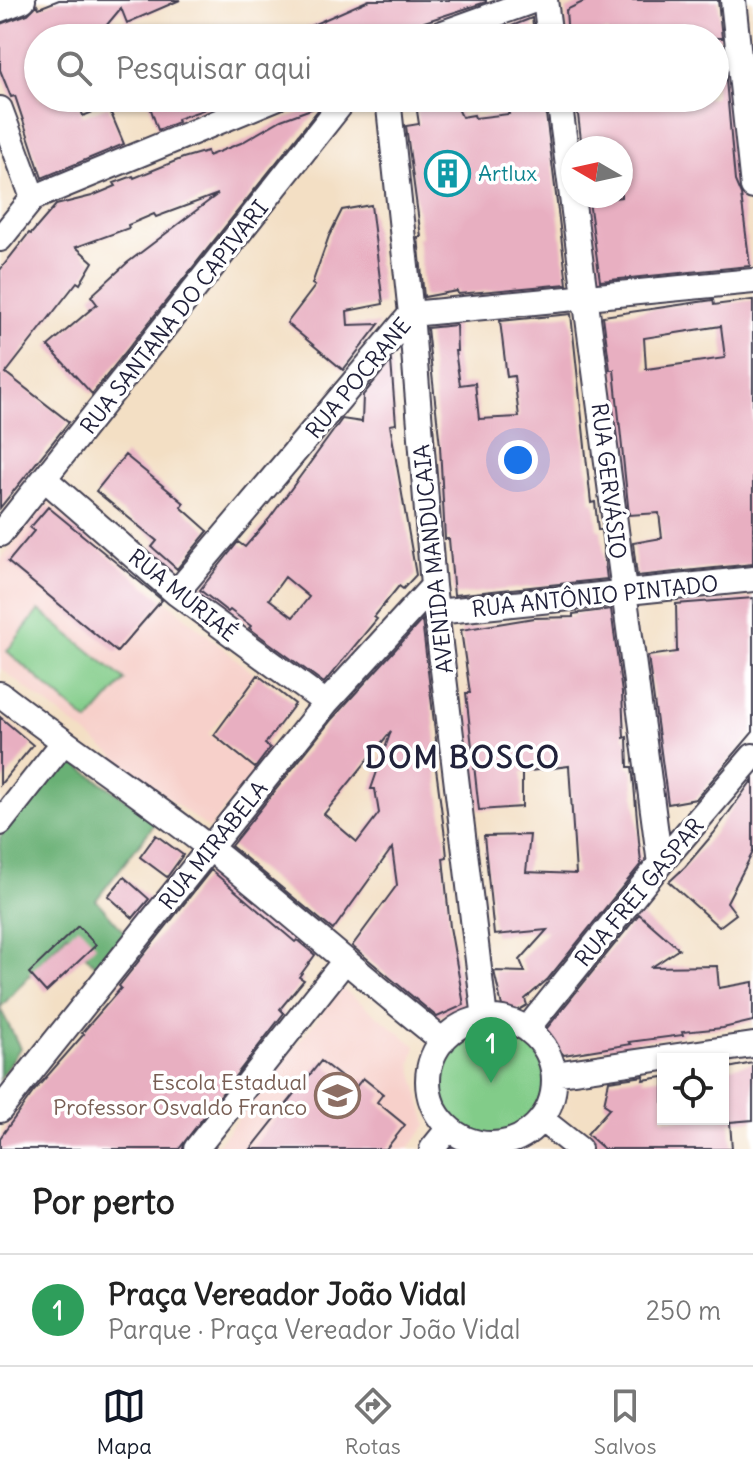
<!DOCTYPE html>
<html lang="pt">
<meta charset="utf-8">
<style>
body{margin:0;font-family:Delius,sans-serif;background:#f2f2f2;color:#222}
.controls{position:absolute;right:24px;bottom:24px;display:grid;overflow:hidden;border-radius:0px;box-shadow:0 2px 6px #0004}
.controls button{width:72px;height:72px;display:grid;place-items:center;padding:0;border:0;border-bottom:2px solid #e0e0e0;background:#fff;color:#222;font:40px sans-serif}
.compass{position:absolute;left:561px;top:136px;width:72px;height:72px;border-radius:50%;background:#fff;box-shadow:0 2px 6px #0004;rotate:279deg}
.you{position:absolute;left:518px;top:460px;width:28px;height:28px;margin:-20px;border:6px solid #fff;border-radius:50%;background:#1a73e8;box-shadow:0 0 0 12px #1a73e833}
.badge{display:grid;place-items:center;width:52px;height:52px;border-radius:50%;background:#111827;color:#fff;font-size:26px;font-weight:700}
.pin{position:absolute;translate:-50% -66px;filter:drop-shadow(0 2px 4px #0008)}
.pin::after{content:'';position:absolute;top:42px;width:28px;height:24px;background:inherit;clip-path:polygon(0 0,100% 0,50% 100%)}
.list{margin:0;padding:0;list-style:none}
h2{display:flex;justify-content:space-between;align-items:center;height:104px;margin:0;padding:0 32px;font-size:34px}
h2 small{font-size:26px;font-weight:400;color:#767676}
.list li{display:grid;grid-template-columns:52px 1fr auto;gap:24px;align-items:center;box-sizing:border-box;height:112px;padding:0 32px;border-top:2px solid #e0e0e0}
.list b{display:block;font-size:30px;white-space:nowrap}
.list p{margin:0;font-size:26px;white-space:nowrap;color:#767676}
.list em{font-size:26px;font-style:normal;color:#767676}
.icon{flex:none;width:44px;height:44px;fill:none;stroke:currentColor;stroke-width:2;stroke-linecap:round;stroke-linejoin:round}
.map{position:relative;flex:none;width:753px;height:1149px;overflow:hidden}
.search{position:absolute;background:#fff;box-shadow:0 2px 6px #0004;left:24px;right:24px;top:24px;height:88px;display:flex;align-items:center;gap:20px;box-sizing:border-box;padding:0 28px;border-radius:44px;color:#767676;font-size:30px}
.sheet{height:216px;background:#fff}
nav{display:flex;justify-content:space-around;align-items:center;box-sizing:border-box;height:112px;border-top:2px solid #e0e0e0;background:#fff;font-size:22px;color:#767676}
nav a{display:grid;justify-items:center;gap:4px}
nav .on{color:#111827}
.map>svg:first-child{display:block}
.built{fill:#f7d0ca}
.green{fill:#82cc89;stroke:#527762;stroke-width:2}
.forest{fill:#69b075;stroke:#466958;stroke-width:2}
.building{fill:#e8afc1;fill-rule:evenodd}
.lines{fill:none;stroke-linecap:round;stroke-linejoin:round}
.minor-casing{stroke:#413e50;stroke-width:28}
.minor{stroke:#fff;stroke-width:24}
.labels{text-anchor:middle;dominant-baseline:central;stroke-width:7;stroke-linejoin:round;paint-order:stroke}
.culture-label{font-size:22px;fill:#0d838f;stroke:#fff;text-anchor:start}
.street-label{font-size:22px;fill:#22223b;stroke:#fff}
.education-label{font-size:22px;fill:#785e54;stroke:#fff;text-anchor:end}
.district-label{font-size:30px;font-weight:bold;letter-spacing:2px;fill:#22223b;stroke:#fff}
</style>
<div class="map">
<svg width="753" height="1149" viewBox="0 0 753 1149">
<rect width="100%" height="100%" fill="#fff"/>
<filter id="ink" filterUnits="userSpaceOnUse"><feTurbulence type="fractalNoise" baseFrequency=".0125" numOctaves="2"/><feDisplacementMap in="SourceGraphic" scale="16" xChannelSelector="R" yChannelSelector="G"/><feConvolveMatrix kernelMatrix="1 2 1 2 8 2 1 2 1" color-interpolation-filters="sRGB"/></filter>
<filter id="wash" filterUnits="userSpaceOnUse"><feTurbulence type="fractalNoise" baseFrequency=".006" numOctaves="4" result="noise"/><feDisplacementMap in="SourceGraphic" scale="32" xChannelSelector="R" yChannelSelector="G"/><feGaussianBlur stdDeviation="1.8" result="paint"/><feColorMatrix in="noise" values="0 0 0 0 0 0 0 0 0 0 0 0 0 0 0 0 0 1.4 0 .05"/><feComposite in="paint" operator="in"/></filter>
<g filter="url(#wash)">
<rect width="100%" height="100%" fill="#f3dfc4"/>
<path class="built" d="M47 502 254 674 208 734 254 771 209 829 0 668V560Z
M342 988 416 1046 411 1065 427 1125 408 1149H214Z"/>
<path class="green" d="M39 610 125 680 88 722 7 651Z
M437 1082a54 54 0 1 1 108 0a54 54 0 1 1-108 0Z"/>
<path class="forest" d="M61 754 157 821 96 900 126 934 99 970 67 934 0 1008V837Z
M0 1008 20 1048 0 1079Z"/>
<g id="blocks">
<path class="building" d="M59 0H180L127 23 121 8 96 38H38V98H77L83 116 108 106 124 144 42 178 15 96 11 97 0 70V24L28 14 37 5 39 8Z
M369 0H486V2L375 38H283Z
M587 0H718L722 38H655L654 32 608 35V31L583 38H568L566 10Z
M532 18 535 38H484V37Z
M723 46 735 181 741 195 750 266 600 281 589 201 621 197V148H582L576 98H715V47Z
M147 98H230L231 100 177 119 178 122 158 130Z
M415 98H453L462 117 474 115 475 118 509 114 505 98H544L567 284 458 294 457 291 424 297 418 237H421L406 126 419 124Z
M322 105 92 394 48 346 97 304 91 296 127 263 218 194 156 217 154 214 128 225 129 228 76 247 93 262 80 284 77 282 6 373 69 422 0 508V270L29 233 31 234 56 205 92 196 116 186 114 183 133 176 134 178 183 158 207 151 208 156 241 143 281 120Z
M371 205 383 304 347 311 348 325 379 324 343 370 287 323 315 286 312 284 329 236 342 210Z
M713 300 714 305 753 300V564L637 576 633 543 662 538 659 513 629 515 614 370H610L603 316ZM721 326 725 358 646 369 644 338Z
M571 314 591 503 595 502 598 530H601L607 579 454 595 449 539H445L440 446 427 328 456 325 457 351H455L460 385 475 383 479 419 519 417 514 376 507 377 500 321Z
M391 361 396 424 390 425 416 575 403 589 399 586 374 617 377 619 324 683 249 628 251 626 230 610 228 612 200 590 238 542 245 547 269 519 342 419 362 422 363 395ZM285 577 309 597 293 617 269 599Z
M125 455 184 503 181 507 208 531 177 569 152 547 157 541 96 491Z
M48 507 162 600 117 652 8 562 34 531 30 528Z
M753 598V732L696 799 668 804 648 656 677 652 676 604Z
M611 609 622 693 624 738 627 737 628 767H632L634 785 641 864 548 979 525 999 527 1005 517 1011 502 1006 494 971 525 972 520 960 547 930 494 935 484 836 530 835 526 872 576 874 569 766 522 772V807L479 810 466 693H470L461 630 534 618 573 617V614Z
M422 620 436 740 435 761 445 837 447 857 443 858 450 927 464 1005 437 1017 352 946 397 885 392 848 333 930 231 846 332 719ZM391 731 371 789H375L379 813 357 842 324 814Z
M258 675 295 704 265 744 270 748 255 768 214 735Z
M0 717 33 745 0 785Z
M753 779V852L727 902 736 914 719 927 669 882 685 867 714 833Z
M156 835 183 855 167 877 140 857Z
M211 870 295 942 297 940 315 955 299 977 304 980 280 1009 284 1013 179 1149H0V1138L34 1091 84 1034 82 1033 121 988 119 986Z
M124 877 149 899 133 918 108 896Z
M639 914 679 949 652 967 717 966 719 988 753 982V1021L723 1028 682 1032 683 1035 629 1042 631 1044 564 1055 554 1046 552 1048 543 1033Z
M78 926 96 945 46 992 29 973Z
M321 1061 355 1088 363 1078 383 1094 377 1102 405 1125 386 1149H251Z
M753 1063V1120L730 1122 732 1149H604L587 1134 610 1108 604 1104 609 1081 644 1076 643 1080 663 1077V1119H723V1069Z"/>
</g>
</g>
<g filter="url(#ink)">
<use href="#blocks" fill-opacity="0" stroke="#413e50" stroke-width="2"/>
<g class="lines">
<defs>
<path id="minor" d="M545 0 550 38
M733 0 753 187
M0 9 23 0
M429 38 535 0
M388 98 411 314 433 586 485 1019
M559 98 660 864
M0 109 33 198
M0 239 33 198 276 98
M46 480 176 593 326 703
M0 534 346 98
M176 593 411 314 753 281
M436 612 753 579
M0 694C69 748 143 795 212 850 290 912 365 979 443 1041
M0 823 63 743
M428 1081a63 63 0 1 1 126 0a63 63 0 1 1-126 0Z
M527 1029 660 864 753 756
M554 1074 753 1045
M0 1110 326 703 433 586
M541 1119 579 1149
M196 1149 344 962
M432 1149 449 1128"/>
</defs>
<use href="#minor" class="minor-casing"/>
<use href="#minor" class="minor"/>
</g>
</g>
<defs>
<symbol id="building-ring" viewBox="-11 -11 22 22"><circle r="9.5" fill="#fff" stroke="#0f9aa8" stroke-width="1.5"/><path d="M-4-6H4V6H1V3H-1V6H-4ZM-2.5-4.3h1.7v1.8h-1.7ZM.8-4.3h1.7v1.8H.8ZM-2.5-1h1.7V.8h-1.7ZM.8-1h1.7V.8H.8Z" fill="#0f9aa8"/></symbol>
<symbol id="school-ring" viewBox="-11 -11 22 22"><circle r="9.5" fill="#fff" stroke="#8d6e63" stroke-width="1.5"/><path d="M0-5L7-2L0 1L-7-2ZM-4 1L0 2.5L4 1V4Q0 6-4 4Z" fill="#8d6e63"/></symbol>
</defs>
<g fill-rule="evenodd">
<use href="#building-ring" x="422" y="148" width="51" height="51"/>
<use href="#school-ring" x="312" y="1070" width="51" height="51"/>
</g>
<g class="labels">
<g class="culture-label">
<text x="478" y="173">Artlux</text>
</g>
<g class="street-label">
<text transform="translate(174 317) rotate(-52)">RUA SANTANA DO CAPIVARI</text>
<text transform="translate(358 378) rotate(-50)">RUA POCRANE</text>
<text transform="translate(609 481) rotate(83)">RUA GERVÁSIO</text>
<text transform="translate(433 559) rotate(-96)">AVENIDA MANDUCAIA</text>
<text transform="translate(183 595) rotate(39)">RUA MURIAÉ</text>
<text transform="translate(595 596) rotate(-6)">RUA ANTÔNIO PINTADO</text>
<text transform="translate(213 845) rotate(-51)">RUA MIRABELA</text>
<text transform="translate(639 892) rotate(-50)">RUA FREI GASPAR</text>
</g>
<g class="education-label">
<text x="307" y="1082">Escola Estadual<tspan x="307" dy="25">Professor Osvaldo Franco</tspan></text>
</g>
<g class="district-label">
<text x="463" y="757">DOM BOSCO</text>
</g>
</g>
</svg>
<div class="controls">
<button><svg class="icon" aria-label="locate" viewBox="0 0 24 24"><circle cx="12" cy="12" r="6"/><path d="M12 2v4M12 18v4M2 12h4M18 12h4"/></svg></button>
</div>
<svg class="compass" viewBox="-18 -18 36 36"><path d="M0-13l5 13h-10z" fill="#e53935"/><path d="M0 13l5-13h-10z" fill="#767676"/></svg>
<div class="you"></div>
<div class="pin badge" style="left:491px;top:1083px;background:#2e9e5b">1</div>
<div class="search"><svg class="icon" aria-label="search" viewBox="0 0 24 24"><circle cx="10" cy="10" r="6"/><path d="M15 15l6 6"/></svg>Pesquisar aqui</div>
</div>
<section class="sheet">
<h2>Por perto<small></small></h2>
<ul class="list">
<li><span class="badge" style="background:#2e9e5b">1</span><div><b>Praça Vereador João Vidal</b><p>Parque · Praça Vereador João Vidal</p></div><em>250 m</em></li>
</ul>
</section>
<nav>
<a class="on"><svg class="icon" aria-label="map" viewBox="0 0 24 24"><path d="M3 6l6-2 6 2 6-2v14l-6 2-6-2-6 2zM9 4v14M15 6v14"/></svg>Mapa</a>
<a><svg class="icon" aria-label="directions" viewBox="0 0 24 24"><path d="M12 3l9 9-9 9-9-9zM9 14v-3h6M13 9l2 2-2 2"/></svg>Rotas</a>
<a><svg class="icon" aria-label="saved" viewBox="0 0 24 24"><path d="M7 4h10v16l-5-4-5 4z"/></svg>Salvos</a>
</nav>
